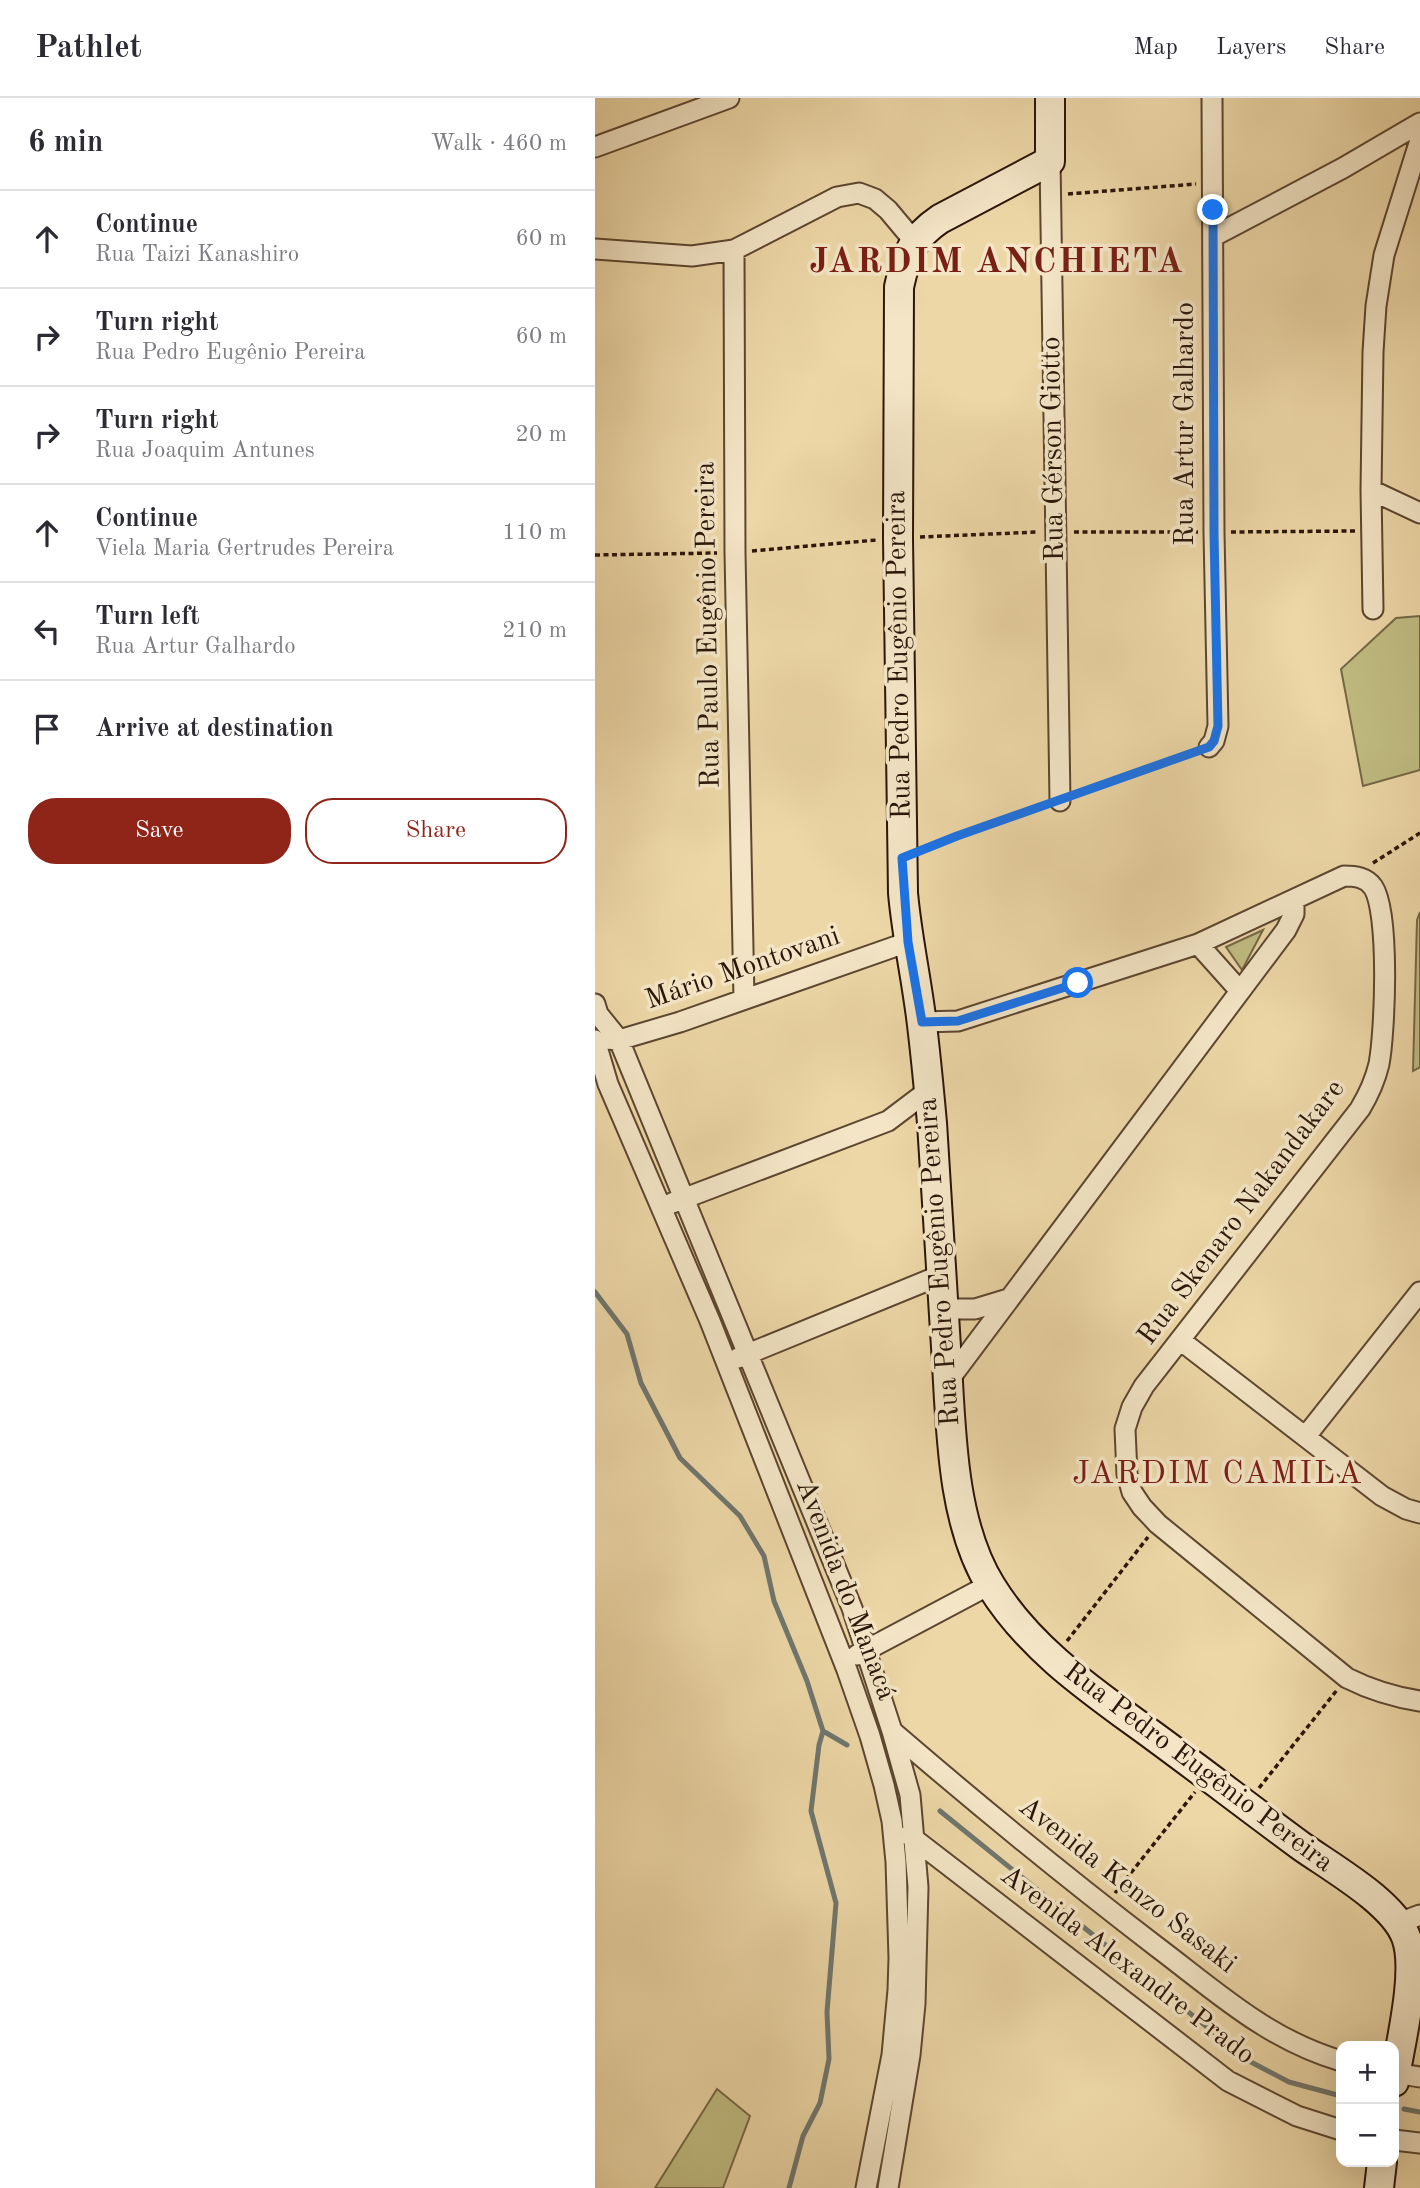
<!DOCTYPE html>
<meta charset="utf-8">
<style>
body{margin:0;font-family:"Old Standard TT",serif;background:#f2f2f3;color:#2b2b33}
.controls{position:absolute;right:21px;bottom:21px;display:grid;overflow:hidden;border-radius:14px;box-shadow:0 7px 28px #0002}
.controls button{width:63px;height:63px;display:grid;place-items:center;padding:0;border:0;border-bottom:2px solid #e1e1e2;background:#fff;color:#2b2b33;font:35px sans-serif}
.stop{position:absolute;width:21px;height:21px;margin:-16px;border:5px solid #1a73e8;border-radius:50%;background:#fff}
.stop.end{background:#1a73e8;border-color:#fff;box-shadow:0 2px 7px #0008}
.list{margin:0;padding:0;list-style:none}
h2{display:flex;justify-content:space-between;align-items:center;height:91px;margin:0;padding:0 28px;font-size:30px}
h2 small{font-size:23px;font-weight:400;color:#7c7c81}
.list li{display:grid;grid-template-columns:46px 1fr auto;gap:21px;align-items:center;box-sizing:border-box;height:98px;padding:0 28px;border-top:2px solid #e1e1e2}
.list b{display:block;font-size:26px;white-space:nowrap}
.list p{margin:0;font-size:23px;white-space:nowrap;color:#7c7c81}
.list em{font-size:23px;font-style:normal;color:#7c7c81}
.actions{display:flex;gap:14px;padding:21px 28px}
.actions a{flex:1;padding:16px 0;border:2px solid #8f2418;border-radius:28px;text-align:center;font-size:24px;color:#8f2418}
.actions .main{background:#8f2418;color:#fff}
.icon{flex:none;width:38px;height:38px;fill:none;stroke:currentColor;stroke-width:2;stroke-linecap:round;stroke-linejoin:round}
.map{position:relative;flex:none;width:825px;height:2090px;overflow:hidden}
header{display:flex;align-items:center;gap:42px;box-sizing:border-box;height:98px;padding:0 35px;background:#fff;border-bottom:2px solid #e1e1e2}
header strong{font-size:33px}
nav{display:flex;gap:38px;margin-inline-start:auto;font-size:24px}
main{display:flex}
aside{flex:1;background:#fff}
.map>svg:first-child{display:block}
.green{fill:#c0bc82;stroke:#766846;stroke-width:2}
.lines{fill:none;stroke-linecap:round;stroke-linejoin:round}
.stream{stroke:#6f766e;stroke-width:5}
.street-casing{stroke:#5c4630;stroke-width:23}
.secondary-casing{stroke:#2b1509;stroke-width:32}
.path{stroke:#2b1509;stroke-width:3.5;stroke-dasharray:5 3.5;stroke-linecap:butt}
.street{stroke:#f3e5c6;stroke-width:19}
.secondary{stroke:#f3e5c6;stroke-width:28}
.route{stroke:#1a73e8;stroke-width:9}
.labels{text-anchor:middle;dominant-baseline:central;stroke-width:7;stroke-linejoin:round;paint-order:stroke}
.street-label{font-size:28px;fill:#2b1509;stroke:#f3e5c6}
.quarter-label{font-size:32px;letter-spacing:2px;fill:#7a1f14;stroke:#f3e5c6}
.district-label{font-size:35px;font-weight:bold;letter-spacing:2px;fill:#7a1f14;stroke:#f3e5c6}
</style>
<header>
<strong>Pathlet</strong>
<nav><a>Map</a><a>Layers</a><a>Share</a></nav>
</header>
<main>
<aside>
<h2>6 min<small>Walk · 460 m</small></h2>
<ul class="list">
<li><svg class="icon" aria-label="ahead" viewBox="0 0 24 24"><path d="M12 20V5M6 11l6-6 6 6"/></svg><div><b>Continue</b><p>Rua Taizi Kanashiro</p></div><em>60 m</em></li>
<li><svg class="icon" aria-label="right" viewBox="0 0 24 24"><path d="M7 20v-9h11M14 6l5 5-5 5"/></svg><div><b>Turn right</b><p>Rua Pedro Eugênio Pereira</p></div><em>60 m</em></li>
<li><svg class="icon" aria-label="right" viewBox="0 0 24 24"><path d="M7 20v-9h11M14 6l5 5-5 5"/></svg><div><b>Turn right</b><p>Rua Joaquim Antunes</p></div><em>20 m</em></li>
<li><svg class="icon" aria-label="ahead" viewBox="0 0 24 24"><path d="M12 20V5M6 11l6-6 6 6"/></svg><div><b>Continue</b><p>Viela Maria Gertrudes Pereira</p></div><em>110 m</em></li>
<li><svg class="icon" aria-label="left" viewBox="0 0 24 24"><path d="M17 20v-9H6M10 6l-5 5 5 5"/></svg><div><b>Turn left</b><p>Rua Artur Galhardo</p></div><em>210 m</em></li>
<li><svg class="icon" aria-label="arrive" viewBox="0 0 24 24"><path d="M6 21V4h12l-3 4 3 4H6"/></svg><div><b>Arrive at destination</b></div></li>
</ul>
<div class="actions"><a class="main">Save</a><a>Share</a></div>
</aside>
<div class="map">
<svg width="825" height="2090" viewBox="0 0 825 2090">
<rect width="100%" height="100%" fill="#edd7a7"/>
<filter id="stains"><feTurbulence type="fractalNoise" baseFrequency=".00286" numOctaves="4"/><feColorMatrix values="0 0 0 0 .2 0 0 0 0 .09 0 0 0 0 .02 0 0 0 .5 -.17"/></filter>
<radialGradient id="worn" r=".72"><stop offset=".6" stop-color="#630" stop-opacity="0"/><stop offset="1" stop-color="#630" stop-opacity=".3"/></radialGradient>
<path class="green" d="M825 518V672L768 688 746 571 801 520Z
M825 814V969L818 973 822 822Z
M668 832 647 872 631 849Z
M122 1991 155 2018 128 2090H60Z"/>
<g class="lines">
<path class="stream" d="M0 1194 32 1236 46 1285 85 1360 145 1418 169 1458 179 1503 212 1583 228 1633 224 1647 216 1713 241 1805 232 1914 234 1961 225 2005 208 2038 194 2090
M228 1633 252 1647
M345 1713 654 1963 694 1984 746 1998
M809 2011 825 2014"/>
<defs>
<path id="street" d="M0 49 134 0
M455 63 465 703
M619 138 748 70 825 25
M0 151 97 158 139 152 242 99 264 95 280 101 293 112 319 143
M139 152 140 455 149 901
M776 392 825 415
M778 511 776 392 778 254 781 208 789 157 825 42
M614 649 619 643 623 628 619 435 617 0
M603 846 645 893
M0 906 3 916 24 942 257 1510 297 1633 315 1697 323 1789 320 1906 315 1957 293 2090
M327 924 363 923 603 846 749 778C760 778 771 779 778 789 795 814 790 934 784 966 780 983 774 996 765 1011L549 1288 537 1309 530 1331 532 1376 537 1394 547 1409 563 1426 752 1580C776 1592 798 1599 825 1603
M12 941 24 942 85 924 313 844
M0 942 13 986 115 1223 252 1572 275 1638 289 1687 297 1723 301 1764 304 1860 303 1892 297 1957 271 2090
M77 1105 293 1023 334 992
M349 1211H380L413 1201
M585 1242 787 1398 811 1411 825 1415
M143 1260 346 1177
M353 1283 691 832 699 816V802
M711 1338 825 1194
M262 1557 394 1487
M298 1634C384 1708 472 1780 562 1849 623 1895 672 1941 746 1963
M314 1737 633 1983 702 2018 746 2032
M804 1825 825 1817
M799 1975 825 1979
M799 2042 825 2045"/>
<path id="secondary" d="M455 0V63L345 121C317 140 311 157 304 189L303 440 308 795C312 840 322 883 327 927 331 960 334 992 337 1025 342 1100 346 1174 351 1249 356 1325 355 1422 396 1488 436 1553 500 1595 560 1639 609 1675 657 1712 706 1748 737 1770 798 1804 811 1839 824 1872 805 1947 799 1984
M784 2090 787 2064"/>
</defs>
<use href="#street" class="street-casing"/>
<use href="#secondary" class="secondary-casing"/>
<path class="path" d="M473 96 601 86
M479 434H604
M636 434 761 433
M325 439 443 434
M157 453 282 442
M0 457 122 455
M481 697 599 655
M329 751 451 708
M778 765 825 735
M472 1543 553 1439
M664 1690 742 1592
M520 1795 600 1694"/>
<use href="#street" class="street"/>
<use href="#secondary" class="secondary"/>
</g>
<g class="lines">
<path class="route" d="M483 885 363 923 327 924 313 844 307 760 362 738 614 649 619 643 623 628 619 435 618 112"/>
</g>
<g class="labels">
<g class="street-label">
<text transform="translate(591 326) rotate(-90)">Rua Artur Galhardo</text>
<text transform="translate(459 351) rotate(-91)">Rua Gérson Giotto</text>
<text transform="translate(114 527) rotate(-91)">Rua Paulo Eugênio Pereira</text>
<text transform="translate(305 557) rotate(-91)">Rua Pedro Eugênio Pereira</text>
<text transform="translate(148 871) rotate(-19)">Mário Montovani</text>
<text transform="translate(647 1115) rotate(-53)">Rua Skenaro Nakandakare</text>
<text transform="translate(345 1164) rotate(-94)">Rua Pedro Eugênio Pereira</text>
<text transform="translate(250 1492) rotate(69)">Avenida do Manacá</text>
<text transform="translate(603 1670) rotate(37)">Rua Pedro Eugênio Pereira</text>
<text transform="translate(532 1788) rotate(38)">Avenida Kenzo Sasaki</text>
<text transform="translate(532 1868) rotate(37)">Avenida Alexandre Prado</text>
</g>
<g class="quarter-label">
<text x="623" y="1377">JARDIM CAMILA</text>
</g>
<g class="district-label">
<text x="402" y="164">JARDIM ANCHIETA</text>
</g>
</g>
<rect width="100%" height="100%" filter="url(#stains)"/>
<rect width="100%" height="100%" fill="url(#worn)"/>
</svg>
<div class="controls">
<button>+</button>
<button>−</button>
</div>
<div class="stop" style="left:483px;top:885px"></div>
<div class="stop end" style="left:618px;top:112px"></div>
</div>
</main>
